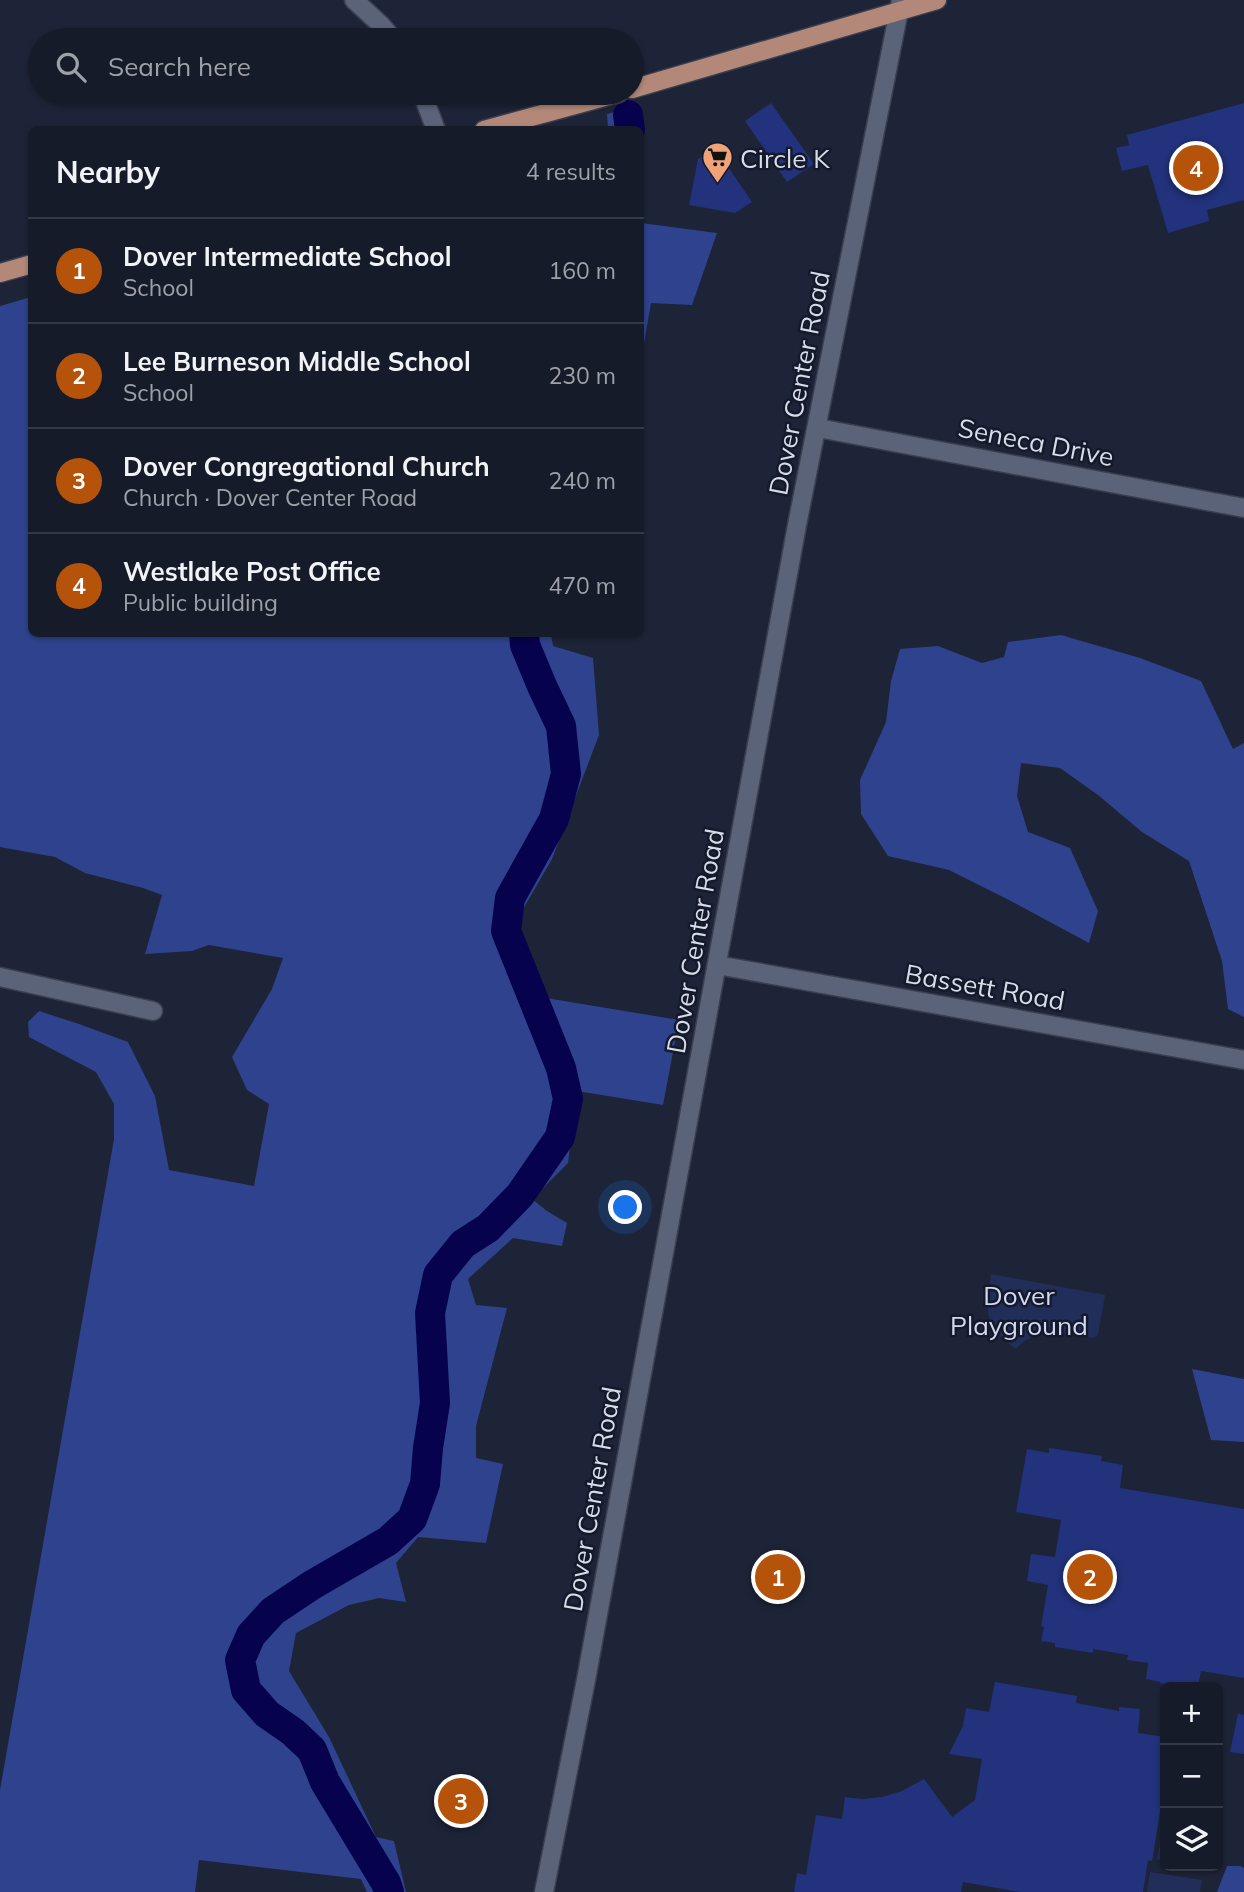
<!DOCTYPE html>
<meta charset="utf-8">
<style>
body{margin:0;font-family:Mulish,sans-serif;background:#232835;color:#f1f3f6}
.controls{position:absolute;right:21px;bottom:21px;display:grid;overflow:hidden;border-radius:10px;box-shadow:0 2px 5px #0004}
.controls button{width:63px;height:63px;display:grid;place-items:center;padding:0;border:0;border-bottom:2px solid #353946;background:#161b29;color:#f1f3f6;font:35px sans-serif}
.you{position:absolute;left:626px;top:1208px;width:24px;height:24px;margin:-18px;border:5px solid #fff;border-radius:50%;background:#1a73e8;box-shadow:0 0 0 10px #1a73e833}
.badge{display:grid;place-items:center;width:46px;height:46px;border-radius:50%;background:#b45309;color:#fff;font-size:23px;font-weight:700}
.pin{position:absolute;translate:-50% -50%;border:4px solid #fff;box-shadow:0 2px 7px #0006}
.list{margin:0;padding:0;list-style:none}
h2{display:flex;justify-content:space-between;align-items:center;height:91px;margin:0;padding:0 28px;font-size:30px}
h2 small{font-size:23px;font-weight:400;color:#9ea1a8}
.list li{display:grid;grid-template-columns:46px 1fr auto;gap:21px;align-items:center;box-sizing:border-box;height:105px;padding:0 28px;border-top:2px solid #353946}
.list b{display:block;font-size:26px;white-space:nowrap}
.list p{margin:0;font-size:23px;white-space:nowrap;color:#9ea1a8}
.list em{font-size:23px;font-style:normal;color:#9ea1a8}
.icon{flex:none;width:38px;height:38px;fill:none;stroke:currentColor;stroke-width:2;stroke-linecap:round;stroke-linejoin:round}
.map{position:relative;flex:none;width:1244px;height:1892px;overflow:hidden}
.search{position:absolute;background:#161b29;box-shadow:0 2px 5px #0004;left:28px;top:28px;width:616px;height:77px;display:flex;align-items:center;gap:18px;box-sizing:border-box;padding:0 24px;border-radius:38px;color:#9ea1a8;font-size:26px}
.panel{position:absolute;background:#161b29;box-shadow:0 2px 5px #0004;left:28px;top:126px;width:616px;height:511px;border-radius:10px}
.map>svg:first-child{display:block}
.green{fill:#222e5a}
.forest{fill:#2f428d}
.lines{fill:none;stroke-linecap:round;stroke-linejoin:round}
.river{stroke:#07024d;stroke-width:30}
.building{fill:#22327c}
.minor-casing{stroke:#3a3f4f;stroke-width:21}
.tertiary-casing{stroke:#3a3f4f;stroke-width:21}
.primary-casing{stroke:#3a3f4f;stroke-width:21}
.minor{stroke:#5b6379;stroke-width:18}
.tertiary{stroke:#5b6379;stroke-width:18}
.primary{stroke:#b38878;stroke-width:18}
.labels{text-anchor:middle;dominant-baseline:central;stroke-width:5;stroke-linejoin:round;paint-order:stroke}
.poi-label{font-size:26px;fill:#d7dce9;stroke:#141a2c;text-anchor:start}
.street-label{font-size:26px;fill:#d7dce9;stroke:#141a2c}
.park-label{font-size:26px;fill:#d1d9ef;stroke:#141a2c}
</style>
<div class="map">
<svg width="1244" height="1892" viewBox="0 0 1244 1892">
<rect width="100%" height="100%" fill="#1d2437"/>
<path class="green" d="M991 1274 1105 1295 1098 1335 1093 1338C1065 1333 1037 1325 1016 1349 983 1323 986 1314 991 1274Z
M1163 1824H1165V1861L1157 1859Z
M1150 1872 1202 1880 1200 1892H1147Z"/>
<path class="forest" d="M634 107 635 129H608L607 114Z
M641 223 717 233 692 305 651 303 642 355 641 356Z
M31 297 32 634H551L553 646 593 658 599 735 552 859 518 918 540 997 679 1020 663 1105 577 1091 568 1163 532 1199 547 1211 567 1223 562 1246 513 1238 468 1279 476 1305 507 1308 476 1426V1458L503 1464 486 1543 418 1537 396 1563 406 1602 379 1598 349 1605 296 1633 289 1671 329 1737 376 1837 394 1841 406 1892H367L361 1879 199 1860 195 1892H0V1790L114 1139V1104L96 1072 29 1037 28 1022 39 1011 79 1024 128 1042 155 1096 169 1170 254 1186 269 1104 247 1090 232 1057 272 989 283 958 209 945 192 951 145 954 162 895 143 888 85 873 55 857 0 847V306Z
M1061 635 1140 658 1201 681 1233 749 1244 743V1017L1228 1009 1222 961 1189 861 1142 832 1098 795 1060 768 1021 763 1017 796 1028 832 1070 848 1098 911 1089 943 1007 899 949 870 888 856 861 814 860 780 886 722 891 681 900 649 938 646 982 663 1004 657 1008 642Z
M1192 1369 1244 1379V1442L1211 1440Z
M1227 1866H1240L1244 1868V1892H1217Z"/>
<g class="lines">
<path class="river" d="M628 115 630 130
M389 1892 386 1883 325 1782 312 1750 293 1732 267 1714 246 1690 240 1660 251 1635 273 1611 312 1585 388 1541 412 1519 425 1484 428 1448 435 1403 430 1313 438 1275 463 1244 488 1228 520 1195 560 1137 568 1099 561 1068 506 931 510 898 554 819 566 774 561 726 542 686 525 645 524 634"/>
</g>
<path class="building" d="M771 103 814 164 787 182 745 121Z
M1244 103V200L1207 210 1209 221 1168 233 1148 165 1122 171 1116 148 1129 145 1127 135Z
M715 148 752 202 735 213 689 205 698 159Z
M1049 1448 1102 1456 1101 1461 1123 1465 1120 1488 1244 1509V1678L1201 1671 1198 1687H1184L1160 1683V1682L1146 1679 1148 1663 1127 1660 1128 1655 1093 1649V1653L1055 1647V1643L1041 1641 1044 1627 1041 1626 1048 1585 1027 1581 1031 1554 1055 1557 1061 1520 1016 1512 1027 1449 1049 1453Z
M995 1682 1077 1696 1076 1703 1119 1711V1707L1140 1709 1138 1733 1165 1737V1782L1152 1861 1148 1860 1143 1892H1020L963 1882 961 1892H794L797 1873 806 1875 816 1815 842 1819 845 1797 862 1799 882 1797 902 1791 924 1779 952 1817 975 1800 982 1759 949 1754 963 1726 966 1708 989 1712Z
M1238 1714 1244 1715V1754L1230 1752Z"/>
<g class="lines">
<defs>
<path id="minor" d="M818 428 1244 508
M717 965 1244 1060
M0 977 153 1011"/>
<path id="tertiary" d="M354 0 380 24 394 40
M422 93 436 130
M544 1892 586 1680 797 525 901 0"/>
<path id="primary" d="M632 89 937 0
M484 130 619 93
M0 273 32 264"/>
</defs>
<use href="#minor" class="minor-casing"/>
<use href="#tertiary" class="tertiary-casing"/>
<use href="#primary" class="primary-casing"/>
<use href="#minor" class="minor"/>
<use href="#tertiary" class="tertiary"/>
<use href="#primary" class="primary"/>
</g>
<defs>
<symbol id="supermarket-pin" viewBox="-11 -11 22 30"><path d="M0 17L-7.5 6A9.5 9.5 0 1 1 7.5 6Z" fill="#f0a279" stroke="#141a2c"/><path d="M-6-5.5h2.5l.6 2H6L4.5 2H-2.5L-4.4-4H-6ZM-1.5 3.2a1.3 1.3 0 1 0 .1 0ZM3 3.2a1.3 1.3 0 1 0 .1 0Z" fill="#111"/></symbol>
</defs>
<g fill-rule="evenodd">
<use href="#supermarket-pin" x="700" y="140" width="35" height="47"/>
</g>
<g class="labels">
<g class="poi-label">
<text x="740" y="158">Circle K</text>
</g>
<g class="street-label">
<text transform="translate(799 383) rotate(-79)">Dover Center Road</text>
<text transform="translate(1036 442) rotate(11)">Seneca Drive</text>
<text transform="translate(695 941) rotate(-80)">Dover Center Road</text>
<text transform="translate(985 987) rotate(10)">Bassett Road</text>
<text transform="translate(592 1499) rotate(-80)">Dover Center Road</text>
</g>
<g class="park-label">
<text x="1019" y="1295">Dover<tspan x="1019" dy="30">Playground</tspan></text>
</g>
</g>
</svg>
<div class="controls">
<button>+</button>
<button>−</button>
<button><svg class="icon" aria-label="layers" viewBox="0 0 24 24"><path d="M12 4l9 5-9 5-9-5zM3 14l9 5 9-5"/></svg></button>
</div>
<div class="you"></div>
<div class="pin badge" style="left:778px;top:1577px">1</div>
<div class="pin badge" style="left:1090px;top:1577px">2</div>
<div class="pin badge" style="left:461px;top:1801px">3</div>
<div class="pin badge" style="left:1196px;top:168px">4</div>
<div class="search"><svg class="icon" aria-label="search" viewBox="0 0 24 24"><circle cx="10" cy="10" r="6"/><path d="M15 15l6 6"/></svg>Search here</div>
<section class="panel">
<h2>Nearby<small>4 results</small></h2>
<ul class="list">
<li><span class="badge">1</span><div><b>Dover Intermediate School</b><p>School</p></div><em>160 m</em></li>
<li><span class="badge">2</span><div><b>Lee Burneson Middle School</b><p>School</p></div><em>230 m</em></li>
<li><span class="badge">3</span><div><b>Dover Congregational Church</b><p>Church · Dover Center Road</p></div><em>240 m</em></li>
<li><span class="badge">4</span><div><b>Westlake Post Office</b><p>Public building</p></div><em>470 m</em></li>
</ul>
</section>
</div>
